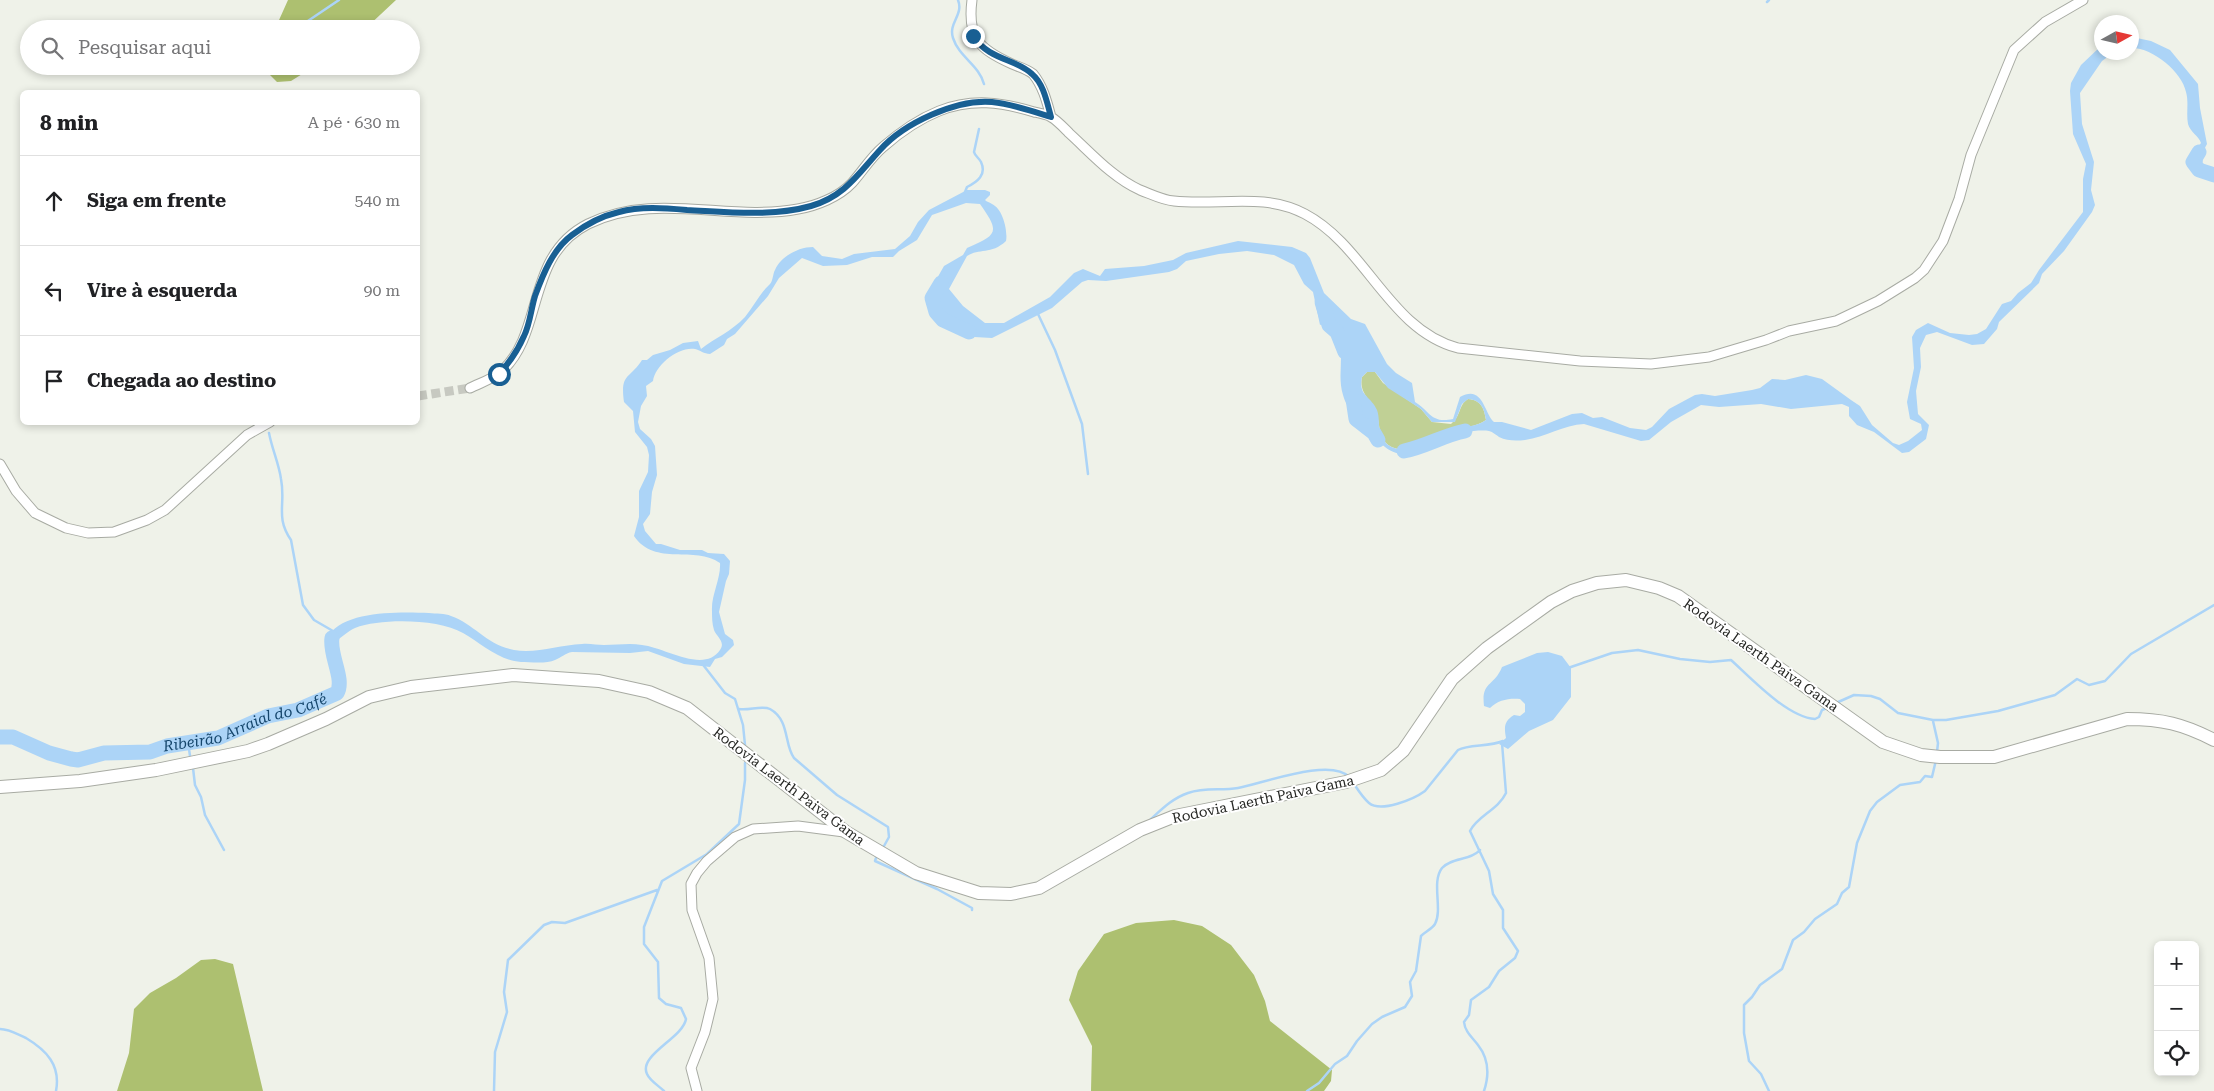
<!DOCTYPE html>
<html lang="pt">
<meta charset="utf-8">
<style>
body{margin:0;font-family:"Roboto Serif",serif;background:#f2f2f2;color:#202124}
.controls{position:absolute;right:15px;bottom:15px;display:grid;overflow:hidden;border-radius:8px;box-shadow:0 2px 8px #0003}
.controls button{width:45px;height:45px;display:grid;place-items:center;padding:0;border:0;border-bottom:1px solid #e0e0e0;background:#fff;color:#202124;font:25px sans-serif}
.compass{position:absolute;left:2094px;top:15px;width:45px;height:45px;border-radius:50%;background:#fff;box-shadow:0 2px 8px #0003;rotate:82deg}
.stop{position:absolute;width:15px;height:15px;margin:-11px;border:4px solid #185f93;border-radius:50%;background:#fff}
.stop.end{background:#185f93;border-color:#fff;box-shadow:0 1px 5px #0008}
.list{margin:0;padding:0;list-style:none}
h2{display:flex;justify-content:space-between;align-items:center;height:65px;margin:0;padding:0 20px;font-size:21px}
h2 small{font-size:16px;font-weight:400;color:#757577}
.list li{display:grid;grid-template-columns:32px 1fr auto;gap:15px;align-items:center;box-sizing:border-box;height:90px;padding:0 20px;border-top:1px solid #e0e0e0}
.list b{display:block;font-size:19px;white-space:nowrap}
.list em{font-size:16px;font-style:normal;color:#757577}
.icon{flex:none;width:28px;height:28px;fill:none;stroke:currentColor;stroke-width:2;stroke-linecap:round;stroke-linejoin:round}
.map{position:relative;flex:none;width:2214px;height:1091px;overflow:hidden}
.search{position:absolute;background:#fff;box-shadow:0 2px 8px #0003;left:20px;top:20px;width:400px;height:55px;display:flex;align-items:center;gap:12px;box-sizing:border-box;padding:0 18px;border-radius:28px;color:#757577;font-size:19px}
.panel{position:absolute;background:#fff;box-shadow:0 2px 8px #0003;left:20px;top:90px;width:400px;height:335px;border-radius:8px}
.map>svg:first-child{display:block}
.green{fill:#c0d095}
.forest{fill:#adc070}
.water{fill:#acd4f7;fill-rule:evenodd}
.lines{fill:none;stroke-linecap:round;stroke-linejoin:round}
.stream{stroke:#acd4f7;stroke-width:2.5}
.river{stroke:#acd4f7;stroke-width:15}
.street-tunnel{stroke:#c7c9c1;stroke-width:9;stroke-dasharray:9 4.5;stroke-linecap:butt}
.street-casing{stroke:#a8aba3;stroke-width:11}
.secondary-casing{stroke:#a8aba3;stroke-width:14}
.street{stroke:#fff;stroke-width:9}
.secondary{stroke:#fff;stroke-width:12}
.route{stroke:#185f93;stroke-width:6}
.labels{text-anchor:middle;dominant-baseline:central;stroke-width:4;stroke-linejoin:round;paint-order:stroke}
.street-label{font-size:14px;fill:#252623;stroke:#fff}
.water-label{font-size:15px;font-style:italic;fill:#15466c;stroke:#fff}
</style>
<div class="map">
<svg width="2214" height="1091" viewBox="0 0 2214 1091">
<rect width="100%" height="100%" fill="#eff2e9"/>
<path class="green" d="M1367 372H1375L1383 383 1421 409 1432 422 1451 424C1462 415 1458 405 1468 399 1481 400 1484 408 1486 420 1477 427 1463 427 1453 430 1448 432 1446 437 1441 440 1427 447 1399 456 1386 443 1377 434 1381 421 1375 411 1369 398 1359 392 1362 377Z"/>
<path class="forest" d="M288 0H396L365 29H275Z
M261 66H315L291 81 277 82Z
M1174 920 1202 926 1231 945 1254 975 1265 1001 1270 1021 1332 1070 1331 1081 1324 1091H1091L1092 1046 1069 1000 1078 971 1104 934 1136 923Z
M215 959 233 964 263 1091H117L129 1053 134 1009 150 993 176 978 201 960Z"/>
<path class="water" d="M2132 37 2151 41 2170 50 2198 84 2200 108 2207 144 2200 157 2203 161 2199 168 2194 169 2190 165 2192 155 2201 143C2199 136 2190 132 2188 124 2186 113 2189 102 2186 92 2182 72 2153 48 2132 48Z
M2101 46 2102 52 2113 53 2102 61 2080 93 2082 124 2094 162 2091 190 2095 205 2092 212 2064 251 2042 274 2039 283 1999 322 1997 329 1984 344 1972 345 1937 332 1926 335 1920 348 1921 367 1916 391 1918 414 1929 425 1926 439 1909 452 1902 453 1874 432 1857 425 1849 416V407L1842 404 1791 409 1761 404 1719 407 1701 405 1671 422 1649 440 1641 441 1584 424C1564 425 1545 437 1525 440 1516 441 1507 441 1499 437 1496 435 1493 432 1489 431 1483 430 1472 431 1466 432 1441 436 1414 469 1385 447 1376 440 1370 428 1363 422 1354 414 1346 407 1343 395 1339 382 1341 370 1341 357 1342 347 1339 333 1337 323L1332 320 1320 325 1313 292 1304 284 1294 265 1274 255 1247 251 1219 254 1186 261 1177 269 1169 272 1106 281 1088 280 1082 282 1052 308 992 338 974 337 962 332 945 316 940 307 927 299V296L944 266 963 255 967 248C998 235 1000 232 980 204L966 203 932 215 917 240 899 251 893 257H872L847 265 823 266 802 258 779 278 768 296 735 334 727 339 724 345 710 354C704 354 700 350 695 349 679 346 655 365 653 381L646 386 647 396 641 406 638 422 640 429 651 439 655 446 657 475 652 492 650 514 643 524 645 531 656 544H661L680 550H702L708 553 724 554 730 561 729 574 726 581 719 612 725 634 733 640 734 645 722 657 715 659 710 667 684 664 648 651 630 653 572 652C565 653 561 658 555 660 547 664 530 662 521 662 498 660 482 644 463 633 438 619 382 618 355 628 348 631 342 637 336 641L337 658 329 656 327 651 329 635C346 610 401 612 429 613 436 614 445 613 451 616 474 624 487 645 514 650 536 654 559 645 582 644 589 643 597 645 604 645 617 645 630 643 642 645 664 647 704 674 720 650 726 642 716 636 714 630 712 624 712 617 712 611 711 595 721 579 720 563 695 545 655 567 634 536L639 517V491L648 472 649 455 647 447 635 432 633 411 624 402C620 373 629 380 642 360H647L653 355 670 350 683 343 698 341 701 349C715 338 732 331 745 317 754 306 760 293 770 284 773 281 773 273 775 270 781 256 799 247 813 247L822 256 842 259 854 254 895 249 910 236 918 222 929 210 967 190H985L990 192V195L985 200C987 202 989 202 992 204 1003 209 1008 231 1006 241 991 255 979 248 967 256L949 289 963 306 985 323H1004L1050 297 1074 273 1083 269 1100 276 1105 269 1144 266 1173 260 1186 253 1238 241 1292 247 1306 253 1310 258 1324 293 1351 319 1365 324 1387 364 1396 373 1412 383 1415 402C1430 411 1431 424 1453 419L1460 397C1483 384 1484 413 1494 422H1502L1531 430 1572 414 1582 413 1593 418 1602 417 1630 428 1646 430 1652 427 1669 409 1695 395 1702 394 1715 396 1752 390 1760 388 1772 379 1785 380 1806 375 1822 379 1851 400 1860 406 1872 425 1893 443 1899 445 1908 441 1922 430 1921 424 1910 419 1907 402 1914 368 1912 337 1916 330 1928 323 1950 333 1969 335 1977 334 1986 329 2002 304 2011 301 2018 293 2031 283 2039 270 2083 212V179L2086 164 2073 134 2070 91 2071 83 2081 65ZM1367 372H1375L1388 388 1421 409 1432 422H1455L1462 404 1468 399C1481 400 1484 408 1486 420 1477 427 1463 426 1453 430 1448 431 1446 437 1441 440 1427 447 1398 456 1386 443 1376 434 1381 421 1377 410 1370 395 1358 396 1362 377Z
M1548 652 1562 656 1571 668V697L1553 720 1529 731 1508 749 1499 744 1506 738C1504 727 1504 721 1514 715L1520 716 1525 712V704L1520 699C1509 698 1498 700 1490 708L1484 706C1481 681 1494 687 1502 667L1537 653Z"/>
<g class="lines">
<path class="stream" d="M958 0C964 15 948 23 953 38 959 57 979 65 984 84
M1767 2 1769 0
M296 29 339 0
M965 192 967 187C977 182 987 175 981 162 979 158 975 156 974 152L979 129
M1038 314 1055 350 1082 424 1088 474
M269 433C272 449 279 464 281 479 286 504 275 517 291 540L303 605 314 620 333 631
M704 666 725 693 735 699 743 725 745 745
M1568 668 1612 653 1638 650 1680 659 1710 662 1731 660C1751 678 1787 717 1815 719L1819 717 1822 710 1827 708
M1836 703 1854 695 1871 696 1880 699 1898 713 1933 720H1946L1998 711 2055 695 2077 679 2089 685 2105 681 2131 654 2214 605
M739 709C748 711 762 705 770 709 790 720 784 745 794 758L837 795 888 827 889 837 884 846
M1933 721 1938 743 1937 752
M188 742 190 756
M193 768 195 785 201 797 205 815 224 850
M1354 784C1358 790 1363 798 1369 803 1381 813 1414 799 1425 791L1458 750C1469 744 1489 747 1503 741
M1151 819C1162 809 1173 798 1188 793 1205 787 1221 791 1238 788 1261 784 1331 757 1349 777
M876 858 875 861 937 889 972 908V910
M0 1029C9 1029 17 1034 26 1038 46 1050 61 1065 56 1091
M494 1091 495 1052 507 1012 504 992 508 960 544 925 552 922 565 923 657 890
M664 1091C659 1086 650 1081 647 1074 638 1055 683 1038 686 1019L681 1008 666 1004 659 998 658 962 644 944V927L662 881 707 854 739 824 745 780V763
M1307 1091 1319 1083 1335 1064 1347 1056 1357 1041 1372 1024 1382 1017 1405 1007 1412 996 1410 982 1416 971 1421 936C1425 932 1432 929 1435 924 1443 909 1431 882 1442 868 1452 857 1470 861 1480 850
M1484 1091C1489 1076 1489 1059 1478 1045 1472 1037 1465 1032 1464 1022L1469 1015 1471 1000 1489 987 1499 971 1515 958 1518 951 1503 928V910L1493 894 1489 871 1470 831C1477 816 1498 810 1506 793L1502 743
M1769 1091 1761 1074 1749 1061 1744 1033V1005L1752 997 1760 985 1782 969 1793 940 1804 932 1815 919 1837 904 1842 893 1849 887 1857 843 1870 811 1877 802 1900 785 1920 782 1925 776 1932 777 1936 760"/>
<g class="river">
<path d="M2199 152 2193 162 2199 170 2214 175"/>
<path d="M941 283 932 298 936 312 943 320 969 332"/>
<path d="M1322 302 1329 325 1337 332 1345 352"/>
<path d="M1353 399 1356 419 1374 433 1378 440"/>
<path d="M1404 451C1425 447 1444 435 1465 431"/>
<path id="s1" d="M0 737H13L49 753 71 759 78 760 104 753 150 752 167 746 218 738 268 716 298 710 337 693C345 679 329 655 332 638"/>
</g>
<path class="street-tunnel" d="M418 396 470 388"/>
<defs>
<path id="street" d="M972 0C967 38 979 49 1012 64 1019 67 1027 69 1033 74 1043 86 1047 102 1051 117
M470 388C480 383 493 379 502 371 545 331 525 256 588 224 654 191 729 222 798 209 816 206 839 197 852 183 862 172 871 157 883 147 899 133 919 119 939 111 971 98 1002 102 1034 112 1039 113 1046 114 1051 117 1058 121 1064 128 1069 133 1091 153 1113 178 1140 190 1151 194 1162 200 1174 201 1219 206 1264 192 1305 214 1366 246 1389 330 1458 348L1580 361 1651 364 1709 357 1766 340 1789 331 1836 321 1878 301 1915 278 1924 270 1943 241 1959 199 1971 155 2014 50 2045 22 2083 0
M0 464 16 491 35 513 66 528 88 533 114 532 147 520 165 510 247 435 270 422
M697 1091 691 1068 705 1032 713 999 709 958 692 910 691 884 697 873 707 861 735 837 753 829 798 826 844 832"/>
<path id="secondary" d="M0 787 80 781 156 770 248 751 268 744 326 719 369 697 411 687 513 675 599 681 649 692 687 708 846 832 916 873 979 893 1011 894 1039 888 1140 830 1175 816 1346 782 1381 770 1403 751 1452 679 1487 648 1551 602 1572 591 1597 583 1626 580 1659 588 1678 596 1883 742 1921 755 1940 757H1994L2127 719C2162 719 2183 724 2214 740"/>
</defs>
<use href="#street" class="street-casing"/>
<use href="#secondary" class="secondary-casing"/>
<use href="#street" class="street"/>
<use href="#secondary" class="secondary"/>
</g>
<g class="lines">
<path class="route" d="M499 374C509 363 518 350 524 336 530 324 531 309 535 296 543 274 553 249 572 235 585 225 602 216 619 212 640 206 665 208 687 210 727 212 772 217 811 206 845 196 858 174 880 150 904 123 956 99 992 102 1012 104 1032 111 1051 117 1047 103 1044 84 1032 74 1015 58 990 61 973 36"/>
</g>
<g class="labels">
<g class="street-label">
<text transform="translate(1761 655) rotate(35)">Rodovia Laerth Paiva Gama</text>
<text transform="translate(789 786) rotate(37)">Rodovia Laerth Paiva Gama</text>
<text transform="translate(1263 799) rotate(-12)">Rodovia Laerth Paiva Gama</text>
</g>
<g class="water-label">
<text stroke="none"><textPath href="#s1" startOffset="255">Ribeirão Arraial do Café</textPath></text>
</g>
</g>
</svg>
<div class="controls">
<button>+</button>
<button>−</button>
<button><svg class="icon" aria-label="locate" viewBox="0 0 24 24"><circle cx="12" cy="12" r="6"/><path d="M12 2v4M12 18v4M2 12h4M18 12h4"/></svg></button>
</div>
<svg class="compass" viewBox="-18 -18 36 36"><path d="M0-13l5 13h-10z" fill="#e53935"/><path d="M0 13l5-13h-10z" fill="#757577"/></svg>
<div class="stop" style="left:499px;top:374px"></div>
<div class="stop end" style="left:973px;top:36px"></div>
<div class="search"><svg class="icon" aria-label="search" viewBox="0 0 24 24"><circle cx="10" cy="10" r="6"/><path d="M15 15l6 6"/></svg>Pesquisar aqui</div>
<section class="panel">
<h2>8 min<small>A pé · 630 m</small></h2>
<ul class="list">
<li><svg class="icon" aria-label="ahead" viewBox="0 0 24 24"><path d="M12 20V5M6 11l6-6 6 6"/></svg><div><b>Siga em frente</b></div><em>540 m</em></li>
<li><svg class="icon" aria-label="left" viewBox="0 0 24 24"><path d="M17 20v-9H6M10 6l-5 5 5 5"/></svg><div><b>Vire à esquerda</b></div><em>90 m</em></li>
<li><svg class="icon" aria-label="arrive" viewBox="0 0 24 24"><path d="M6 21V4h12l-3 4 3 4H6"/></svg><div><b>Chegada ao destino</b></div></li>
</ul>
</section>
</div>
